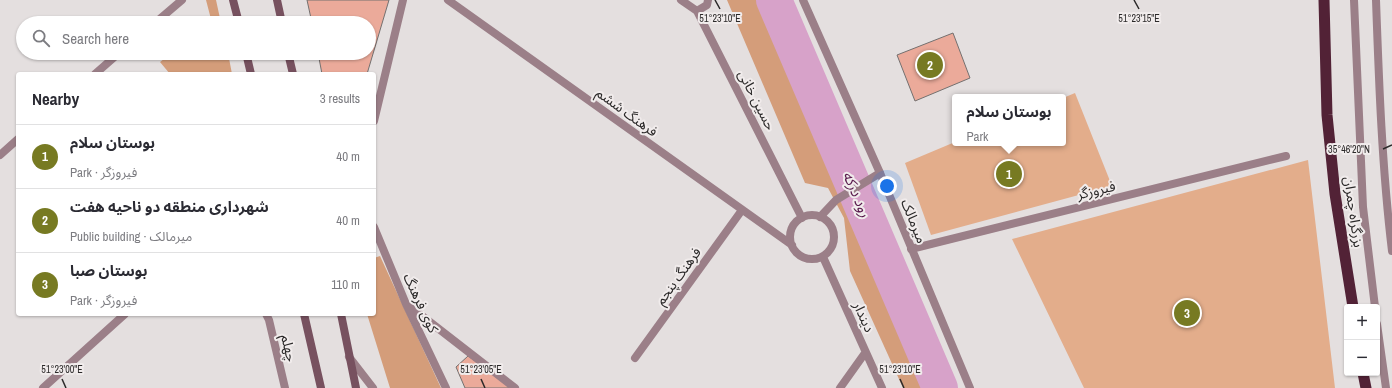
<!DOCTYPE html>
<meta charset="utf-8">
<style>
body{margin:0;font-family:"Archivo Narrow","Noto Sans Arabic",sans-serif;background:#f2f2f3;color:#2b2b33}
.controls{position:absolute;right:12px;bottom:12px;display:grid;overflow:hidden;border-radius:4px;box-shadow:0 1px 3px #0004}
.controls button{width:36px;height:36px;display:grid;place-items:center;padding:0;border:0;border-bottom:1px solid #e1e1e2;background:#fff;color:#2b2b33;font:20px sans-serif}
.you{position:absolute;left:887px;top:186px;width:14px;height:14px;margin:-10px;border:3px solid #fff;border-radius:50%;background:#1a73e8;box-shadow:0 0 0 6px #1a73e833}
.badge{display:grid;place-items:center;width:26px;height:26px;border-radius:50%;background:#777a22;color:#fff;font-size:13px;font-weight:700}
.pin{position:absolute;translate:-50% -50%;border:2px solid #fff;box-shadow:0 1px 4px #0006}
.popup{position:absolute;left:952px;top:94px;width:114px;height:52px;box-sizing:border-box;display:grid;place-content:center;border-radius:4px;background:#fff;filter:drop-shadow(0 1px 3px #0005);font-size:13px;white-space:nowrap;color:#7c7c81}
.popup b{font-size:15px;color:#2b2b33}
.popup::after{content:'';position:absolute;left:50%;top:100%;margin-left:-8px;border:8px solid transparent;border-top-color:#fff}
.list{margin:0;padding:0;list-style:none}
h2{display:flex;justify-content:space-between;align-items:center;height:52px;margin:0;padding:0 16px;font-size:17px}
h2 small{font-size:13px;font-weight:400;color:#7c7c81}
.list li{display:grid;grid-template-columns:26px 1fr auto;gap:12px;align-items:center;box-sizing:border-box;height:64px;padding:0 16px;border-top:1px solid #e1e1e2}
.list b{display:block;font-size:15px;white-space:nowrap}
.list p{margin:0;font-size:13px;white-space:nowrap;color:#7c7c81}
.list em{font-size:13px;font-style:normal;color:#7c7c81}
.icon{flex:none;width:22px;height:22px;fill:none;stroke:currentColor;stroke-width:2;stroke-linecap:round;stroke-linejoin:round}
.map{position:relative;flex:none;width:1392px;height:388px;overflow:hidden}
.search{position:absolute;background:#fff;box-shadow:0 1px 3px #0004;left:16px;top:16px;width:360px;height:44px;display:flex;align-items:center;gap:10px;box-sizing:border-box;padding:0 14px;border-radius:22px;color:#7c7c81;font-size:15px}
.panel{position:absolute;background:#fff;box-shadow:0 1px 3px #0004;left:16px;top:72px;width:360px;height:244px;border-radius:4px}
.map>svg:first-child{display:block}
.green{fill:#e3ad8b}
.forest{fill:#d49d7a}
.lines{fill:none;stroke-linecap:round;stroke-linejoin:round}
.river{stroke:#d7a2c9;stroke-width:36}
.building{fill:#ebaa9a;stroke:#74706f}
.service{stroke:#9b7f88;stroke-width:8}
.minor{stroke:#9b7f88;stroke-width:8}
.tertiary{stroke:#9b7f88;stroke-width:8}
.secondary{stroke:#77515f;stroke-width:8}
.trunk{stroke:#522236;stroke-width:11}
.ticks{fill:none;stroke:#2b2929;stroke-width:1.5}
.labels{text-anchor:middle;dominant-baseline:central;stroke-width:4;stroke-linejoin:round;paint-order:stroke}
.street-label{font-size:14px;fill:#2b2929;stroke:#f1ecec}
.water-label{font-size:15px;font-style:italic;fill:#591b4d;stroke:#f1ecec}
.ticks-label{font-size:10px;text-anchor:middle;fill:#2b2929;stroke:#f1ecec;stroke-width:4;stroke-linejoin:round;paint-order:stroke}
</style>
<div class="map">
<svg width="1392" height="388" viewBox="0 0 1392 388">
<rect width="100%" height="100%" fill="#e4dfdf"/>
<path class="green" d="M1075 93 1112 186 931 235 905 163 955 142 1063 143V98Z
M1308 160 1335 388H1084L1012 239Z"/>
<path class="forest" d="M206 0H216L221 23H212Z
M727 0H759L830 169 929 388H903L850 271 844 218 828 188 805 183Z
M172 53H228L232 74H170L160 62Z
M380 256 441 388H390L367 314H374V258Z"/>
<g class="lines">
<path class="river" d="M774 0 940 388"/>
</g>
<path class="building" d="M307 0H389L367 74H322L318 53H369V23H312Z
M953 33 970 78 915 101 897 55Z
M468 356 510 385 508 388H465L456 367Z"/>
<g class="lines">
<path class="service" d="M1354 0 1363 207 1375 307
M1376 0C1379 84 1382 168 1392 251
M1377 324 1386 388"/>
<path class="minor" d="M448 0 792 245
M681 0 697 11 802 218
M697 11 707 5 708 0
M155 23 182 0
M95 74 119 53
M374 121 403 0
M0 155 18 139
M790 237a22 22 0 1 1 44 0a22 22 0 1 1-44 0Z
M820 217 836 200 880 173
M374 227 406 304 446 388
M911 249 1286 156
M823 257 882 388
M408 305 515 388
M266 314 269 320 285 388
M349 357 373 388
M635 358 742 210
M43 388 125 314
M840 388 865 353"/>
<path class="tertiary" d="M803 0 880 173 970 388"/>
<path class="secondary" d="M233 0 239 23
M277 0 282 23
M246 53 251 74
M288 53 293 74
M304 314 321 388
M341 314 356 388"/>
<path class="trunk" d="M1324 0 1327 115 1335 194 1353 307
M1363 373 1366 388"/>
</g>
<path class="ticks" d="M715 0 720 9M1134 0 1139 9M1383 149 1392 145M62 379 66 388M481 379 485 388M900 379 904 388"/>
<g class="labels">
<g class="street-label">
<text transform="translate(757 100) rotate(63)">حسین خانی</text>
<text transform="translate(627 112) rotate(36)">فرهنگ ششم</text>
<text transform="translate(1096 190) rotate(-14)">فیروزگر</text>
<text transform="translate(1354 212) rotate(82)">بزرگراه چمران</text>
<text transform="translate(914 221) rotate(68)">میرمالک</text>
<text transform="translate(678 276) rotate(-54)">فرهنگ پنجم</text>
<text transform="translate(421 303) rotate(65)">کوی فرهنگ</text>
<text transform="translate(864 317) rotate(66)">دیندار</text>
<text transform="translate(289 348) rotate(77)">چهلم</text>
</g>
<g class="water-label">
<text transform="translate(857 194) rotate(67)">رود درکه</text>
</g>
</g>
<g class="ticks-label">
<text x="1139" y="22">51°23'15"E</text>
<text x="720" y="22">51°23'10"E</text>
<text x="1349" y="153">35°46'20"N</text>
<text x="62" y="373">51°23'00"E</text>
<text x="481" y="373">51°23'05"E</text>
<text x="900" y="373">51°23'10"E</text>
</g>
</svg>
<div class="controls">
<button>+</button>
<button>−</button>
</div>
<div class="you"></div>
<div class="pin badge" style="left:1009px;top:174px">1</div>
<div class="popup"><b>بوستان سلام</b>Park</div>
<div class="pin badge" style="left:930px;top:65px">2</div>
<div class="pin badge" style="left:1187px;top:313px">3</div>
<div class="search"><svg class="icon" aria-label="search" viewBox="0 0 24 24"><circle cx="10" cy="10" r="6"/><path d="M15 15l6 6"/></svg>Search here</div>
<section class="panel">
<h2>Nearby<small>3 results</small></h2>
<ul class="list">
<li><span class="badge">1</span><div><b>بوستان سلام</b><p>Park · فیروزگر</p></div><em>40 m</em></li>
<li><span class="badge">2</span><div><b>شهرداری منطقه دو ناحیه هفت</b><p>Public building · میرمالک</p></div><em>40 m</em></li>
<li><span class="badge">3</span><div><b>بوستان صبا</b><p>Park · فیروزگر</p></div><em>110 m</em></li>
</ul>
</section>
</div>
